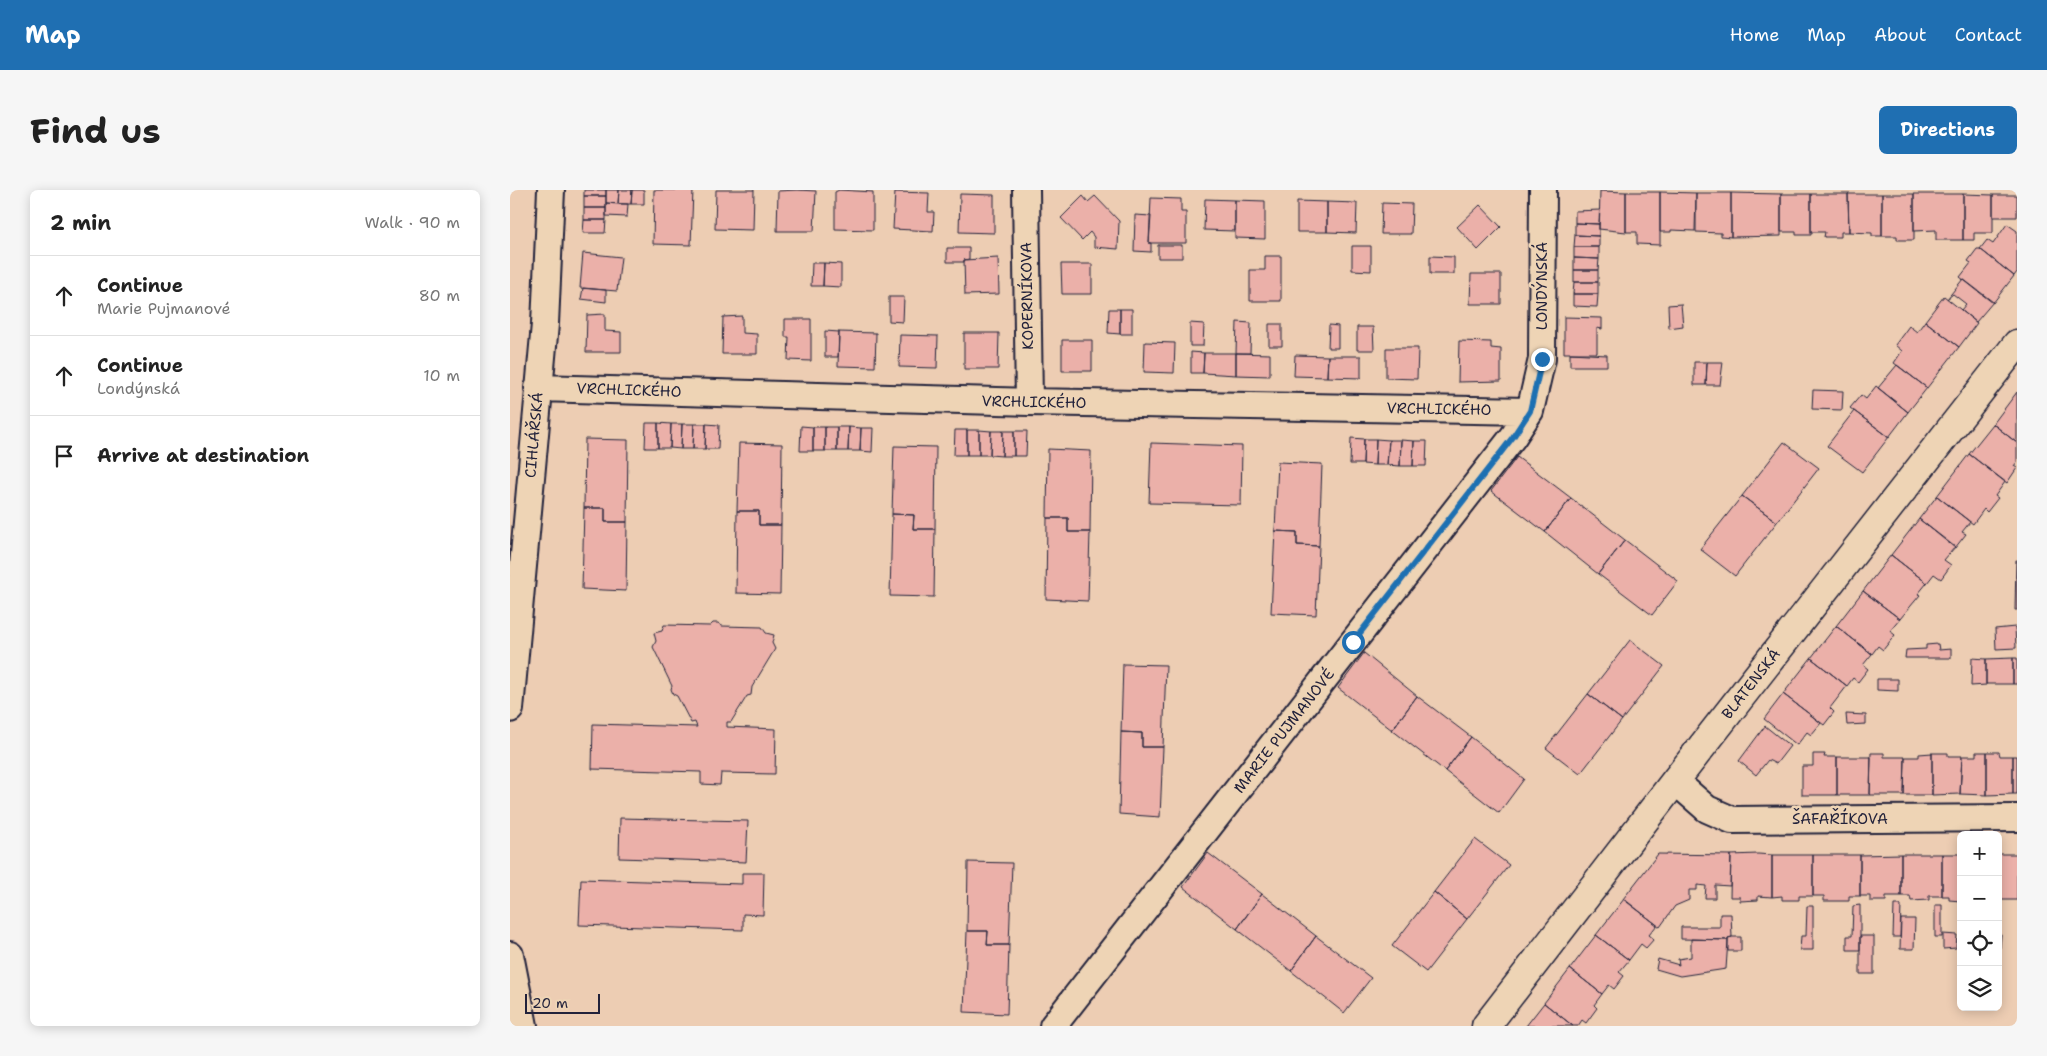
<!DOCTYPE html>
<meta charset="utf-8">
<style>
body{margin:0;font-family:"Shantell Sans",sans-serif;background:#f6f6f6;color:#222}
.controls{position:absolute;right:15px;bottom:15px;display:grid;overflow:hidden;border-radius:8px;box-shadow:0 2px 12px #0003}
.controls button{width:45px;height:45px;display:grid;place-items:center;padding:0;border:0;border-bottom:1px solid #e0e0e0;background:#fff;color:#222;font:25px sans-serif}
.scale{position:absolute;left:15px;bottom:12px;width:75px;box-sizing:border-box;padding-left:5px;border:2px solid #22223b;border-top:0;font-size:14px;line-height:18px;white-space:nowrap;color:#22223b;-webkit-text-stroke:4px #eed4b5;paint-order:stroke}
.stop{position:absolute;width:15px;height:15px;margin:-11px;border:4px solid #1f6fb2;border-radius:50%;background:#fff}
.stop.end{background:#1f6fb2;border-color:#fff;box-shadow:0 1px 5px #0008}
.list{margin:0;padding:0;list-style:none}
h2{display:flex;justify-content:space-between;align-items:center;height:65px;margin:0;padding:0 20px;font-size:21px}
h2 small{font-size:16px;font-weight:400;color:#767676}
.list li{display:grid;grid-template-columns:32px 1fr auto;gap:15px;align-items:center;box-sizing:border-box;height:80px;padding:0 20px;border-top:1px solid #e0e0e0}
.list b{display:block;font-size:19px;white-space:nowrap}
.list p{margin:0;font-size:16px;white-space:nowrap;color:#767676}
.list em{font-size:16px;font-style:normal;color:#767676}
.icon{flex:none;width:28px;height:28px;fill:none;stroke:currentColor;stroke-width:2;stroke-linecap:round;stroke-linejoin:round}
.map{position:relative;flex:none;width:1507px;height:836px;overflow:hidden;border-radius:8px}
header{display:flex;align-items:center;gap:30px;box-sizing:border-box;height:70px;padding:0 25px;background:#1f6fb2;color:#fff}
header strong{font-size:24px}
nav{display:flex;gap:28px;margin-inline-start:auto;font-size:18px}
.intro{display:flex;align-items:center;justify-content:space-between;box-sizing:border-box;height:120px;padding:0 30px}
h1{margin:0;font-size:35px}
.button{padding:12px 22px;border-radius:8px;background:#1f6fb2;color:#fff;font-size:18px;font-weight:700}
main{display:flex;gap:30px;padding:0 30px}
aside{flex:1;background:#fff;border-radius:8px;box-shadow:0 2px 12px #0003}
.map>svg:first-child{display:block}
.building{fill:#ebb0a9;stroke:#22223b}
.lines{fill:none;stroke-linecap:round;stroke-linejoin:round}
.street-casing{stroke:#22223b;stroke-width:30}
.secondary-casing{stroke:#22223b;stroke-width:31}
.street{stroke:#eed4b5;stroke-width:26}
.secondary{stroke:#eed4b5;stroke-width:28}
.route{stroke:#1f6fb2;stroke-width:6}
.labels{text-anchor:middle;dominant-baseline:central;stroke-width:5;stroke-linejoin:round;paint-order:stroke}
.street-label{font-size:15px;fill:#22223b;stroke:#eed4b5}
</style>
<header>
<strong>Map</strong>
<nav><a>Home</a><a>Map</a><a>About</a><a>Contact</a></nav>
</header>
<div class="intro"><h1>Find us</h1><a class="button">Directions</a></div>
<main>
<aside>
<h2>2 min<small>Walk · 90 m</small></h2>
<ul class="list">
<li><svg class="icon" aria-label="ahead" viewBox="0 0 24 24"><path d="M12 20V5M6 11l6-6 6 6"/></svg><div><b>Continue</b><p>Marie Pujmanové</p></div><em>80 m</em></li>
<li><svg class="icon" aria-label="ahead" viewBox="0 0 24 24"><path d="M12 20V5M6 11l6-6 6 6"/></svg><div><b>Continue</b><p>Londýnská</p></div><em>10 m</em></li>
<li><svg class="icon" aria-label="arrive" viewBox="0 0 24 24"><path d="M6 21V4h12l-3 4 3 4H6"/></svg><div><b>Arrive at destination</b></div></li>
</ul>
</aside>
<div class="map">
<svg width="1507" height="836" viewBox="0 0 1507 836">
<rect width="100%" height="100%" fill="#edcdb3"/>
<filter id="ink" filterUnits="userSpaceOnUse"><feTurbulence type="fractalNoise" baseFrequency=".02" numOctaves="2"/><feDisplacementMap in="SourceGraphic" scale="10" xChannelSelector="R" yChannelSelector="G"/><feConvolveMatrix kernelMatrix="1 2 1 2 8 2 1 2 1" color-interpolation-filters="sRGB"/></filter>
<g filter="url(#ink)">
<path class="building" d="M74 0H96V6H74Z
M96 0H109L108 14 96 13Z
M109 0H122L121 14H108Z
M122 0H134V14H121Z
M144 0H183L181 55 143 54Z
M206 0H244L243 40 205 39Z
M287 0 306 1 304 41H267L268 1Z
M329 0 363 2V40L325 39V2Z
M1090 1 1116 2V42L1089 39Z
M385 2 419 3 418 22H424L423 41 383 39Z
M1116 2H1150V55L1127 54V42H1116Z
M1150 2 1186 3 1185 41 1161 40V42H1150Z
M1186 3H1221V47L1211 46V43L1186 42Z
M1221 3 1271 4V46L1221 47Z
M450 4 484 5V43L449 42Z
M1271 4H1301V45H1286V42H1271Z
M1301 4H1338L1339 42H1331V47H1314L1315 42H1301Z
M1338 4H1372V46H1362V43L1339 42Z
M1372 4H1404V50H1387V46H1372Z
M1404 4H1453V50H1426V40L1404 41Z
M1453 4 1483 5V43H1464V50H1453Z
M1483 5H1507V27H1483Z
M74 6H96V18H74Z
M573 6 578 12 585 6 609 31 608 59 584 57V47L580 42 572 50 551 28Z
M641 8 671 9V22H676V53H639Z
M695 9 725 10V41L694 40Z
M725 10 755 11V49L725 48Z
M787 11 817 12V42H787Z
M817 12 847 13 846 43 817 42Z
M96 13 118 14 117 27 96 26Z
M872 13 902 14 901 44H871Z
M970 15 991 37 968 60 947 37Z
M74 18H96V30H74Z
M1090 20 1089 34 1065 33V21Z
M625 25 641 26 639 53H641V62L624 61Z
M74 30H96L95 43H73Z
M1065 33 1089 34V46L1065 45Z
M1497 34 1507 41V82L1504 86 1470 59 1477 50 1483 54Z
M1065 45 1089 46V57H1064Z
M648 55H672V68H648Z
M842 56H861V81L842 80Z
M1064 57H1089V69L1064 68Z
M437 58H459V69L454 70V72H437Z
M1467 59H1470L1504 86 1483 113 1450 87 1461 73 1458 71Z
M73 63 111 67 107 101 70 98Z
M755 66H771V111H740V80H755Z
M920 66 944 67V84H920Z
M488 68 489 104 455 105 454 70Z
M1064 68 1089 69 1088 80H1064Z
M302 73H314L313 96H301Z
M314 73 331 74V97L313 96Z
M551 74H582V104H552Z
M1064 80H1088V92H1064Z
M961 84H991V114H960Z
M1453 89 1483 112 1466 132 1451 120 1456 114 1443 104 1437 109Z
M1064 92H1088V104H1063Z
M73 98 96 100V112L71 109Z
M1063 104H1088L1087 117 1063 116Z
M1434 106 1467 133 1449 157 1415 131Z
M379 107H394L393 132 379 131Z
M1171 114 1173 136 1159 138 1158 115Z
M599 119H610V144L598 143Z
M610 119H622V144H610Z
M95 124V141L111 142V162H76L77 125Z
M232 126V143L247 144V164H212L213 127Z
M1054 127 1092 128V139L1087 138V163H1054Z
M275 129H301V171L278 170 279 147H275Z
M1415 131 1449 157 1417 198 1384 173 1392 161 1385 155 1399 136 1407 142Z
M727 132 741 133 740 163H726Z
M680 133 694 134 693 156H680Z
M759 134H772V156H759Z
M819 135 828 136V158H818Z
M847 137H863L864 160H847Z
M315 141 329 142 328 167H315Z
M329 142 366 143 365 177 328 176Z
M454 143H489L488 179H454Z
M390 145 428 146 427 178 389 177Z
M552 150H582V181H552Z
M949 151 981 152V158L991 159V191L948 192Z
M635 152 665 153 664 183 634 182Z
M876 158H908L907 189 876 188Z
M681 162 694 163 693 183H681Z
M694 163H726V185L693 183Z
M726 163 760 164V186L726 185Z
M1060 163 1097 165V176H1060Z
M785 165 818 166 817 187 784 186Z
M818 166H851V188L817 187Z
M1184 172H1197L1196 195H1184Z
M1197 172H1213L1210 195H1196Z
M1387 175 1417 198 1398 222 1368 198Z
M1366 196 1398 222 1379 247 1340 218 1351 205 1356 209Z
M1303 200 1333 201 1332 220 1302 219Z
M1507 202V253L1483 234Z
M1344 221 1379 247 1352 282 1317 256Z
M136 233H148V258H135Z
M148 233 161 234 160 258H148Z
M161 234H172L171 259 160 258Z
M172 234H184L183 259H171Z
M184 234H196L195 259H183Z
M196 234 209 235 208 259H195Z
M1483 234 1507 253V272L1504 276 1507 278 1497 293 1459 264Z
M291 236 303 237V261H290Z
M303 237H315V261H303Z
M315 237H327V261H315Z
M327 237H339L338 261H327Z
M339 237 351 238 350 261H338Z
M351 238H363L362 262 350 261Z
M445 240H457V265H444Z
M457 240H469V265H457Z
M469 240 481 241 480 265H469Z
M481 241H493L492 266 480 265Z
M493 241H504V266H492Z
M504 241H517L516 266H504Z
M841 248 854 249 853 274H840Z
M75 249 118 250 117 332H95V318H74Z
M854 249H866L865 275 853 274Z
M866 249 879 250 877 275H865Z
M879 250H891L890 276 877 275Z
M891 250 904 251 903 276H890Z
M904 251H917L916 276H903Z
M1274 252 1309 278 1267 332 1232 306Z
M229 253 272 254 271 335H249V321H227Z
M641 253 732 256 731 315 639 313Z
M384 256 426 257 425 339H403L404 325 382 324Z
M538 259 581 261 580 342H558V328H537Z
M1459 264 1495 292 1485 306 1488 308 1477 322 1474 319 1463 334 1427 306Z
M1007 267 1061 308 1035 342 981 301Z
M768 272 812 274 809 356 787 355V342L765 341Z
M1232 306 1267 332 1225 386 1190 359Z
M1427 306 1460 332 1452 342 1456 344 1445 358 1409 329Z
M1061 308 1115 350 1088 384 1035 342Z
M74 318H95V332H117L116 401 72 399Z
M227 321H249V335H271L270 404 226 403Z
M382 324 404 325 403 339H425L424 407 380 406Z
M537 328H558V342H580L578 411 536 409Z
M1409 329 1445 357 1434 370 1441 375 1431 389 1424 384 1417 393 1381 365Z
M765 341 787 342V355L809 356 806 425 761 423Z
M1115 350 1168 391 1142 425 1088 384Z
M1381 365 1417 393 1408 404 1410 405 1390 429 1353 401Z
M1506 370H1507V420H1505Z
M1353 401 1390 429 1380 441 1385 445 1373 460 1368 456 1362 464 1326 436Z
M203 433H208L212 436 252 437 256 443 264 445 262 453 265 459 242 497 241 505 237 506 221 532H217V537L266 539 265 584 211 583 210 595 191 594V582L82 579 83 534 187 537 185 532 181 533 167 506 163 504 161 499 162 496 143 457 146 451 144 443 152 441 154 435 200 436Z
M1326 436 1362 464 1353 475 1358 479 1348 492 1343 488 1337 496 1301 468Z
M1505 437 1506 458 1486 459 1485 439Z
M1120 450 1154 476 1112 530 1078 504Z
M1428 454 1429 460 1441 459V468H1395L1396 460 1416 459V455Z
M854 463 907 506 882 540 828 498Z
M1301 468 1337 496 1320 518 1324 522 1314 535 1273 504Z
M1462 468 1476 469V495L1461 496Z
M1503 468V494H1476V469Z
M1503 468H1507V494H1503Z
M613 474 656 475 653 557H632V543L611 542Z
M1367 489H1388V501L1367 500Z
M1078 504 1112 530 1070 584 1036 558Z
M1273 504 1311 533 1301 545 1297 542 1287 555 1254 529Z
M907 506 961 547 935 581 882 540Z
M1336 524 1356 525V534L1337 535Z
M1255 536 1280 556 1266 574 1258 570 1246 585 1229 571Z
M611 542 632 543V557H653L650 627 609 624Z
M961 547 1014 589 989 623 935 581Z
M1466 562H1477V605L1450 604 1452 566H1466Z
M1477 562H1489L1490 566H1503V604L1477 605Z
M1361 563H1374V567H1395L1394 605H1360Z
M1422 563V605H1394L1395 567H1409V564Z
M1422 563H1438V566H1452L1450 604 1422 605Z
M1303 564H1315L1314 567H1327V605H1292V576H1303Z
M1503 566H1507V604H1503Z
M1327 567H1361L1360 605H1327Z
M110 628 238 631 236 672 109 668Z
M965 649 999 675 957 729 924 702Z
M698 663 752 704 727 739 673 697Z
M1148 664 1221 665 1220 696 1205 695V708H1195L1196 696 1187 695V700H1179V710L1165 716 1150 737 1113 709Z
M1248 664 1262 665V707L1248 706V710L1230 711V707H1220L1221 665Z
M1391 664V706H1376V711H1360V706H1350V665Z
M1391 664H1432V706H1419V710L1401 711 1400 706H1391Z
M1432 664H1451V711L1439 710V706H1432Z
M1488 664H1507V710H1488Z
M1262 665H1303V706H1289V710H1272V706L1262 707Z
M1303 665H1350V706H1339V711H1314V706H1303Z
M458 672 502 673 499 755H477L478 741H457Z
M232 683H254L253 725 233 724V740L69 735 71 689 232 694Z
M924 702 957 729 916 782 882 756Z
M752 704 806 746 781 781 727 739Z
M1114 709 1147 735 1139 745 1144 749 1136 758 1131 754 1119 770 1086 745Z
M1350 715V760H1337V746H1342L1343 716Z
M1384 715H1391L1390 747H1383Z
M1425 715H1432V747H1425Z
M1297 716H1303V760H1290L1291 746H1296Z
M1210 724H1221L1222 747 1218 748V750L1171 749V737H1210Z
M1391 729H1405L1404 759H1390Z
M457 741H478L477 755H499L497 824 454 822Z
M1433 744 1447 745 1446 758 1433 759Z
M1488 744 1491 745 1490 758H1488Z
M1086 745 1119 770 1109 782 1114 786 1104 799 1099 795 1092 804 1060 779Z
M806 746 861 788 834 823 781 781Z
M1350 746H1364V784H1350Z
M1222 747H1231V761H1218V748Z
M1181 749 1218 750 1216 779 1170 786 1146 779 1148 769 1169 775 1168 769 1181 767Z
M1060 779 1092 804 1084 815 1087 818 1076 833 1072 830 1068 836H1063L1034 813Z
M1034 813 1063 836H1016Z"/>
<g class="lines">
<defs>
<path id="street" d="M516 0 519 212
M28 198 519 212 1020 221
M0 519 35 134 41 0
M1165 591 1197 619 1222 630 1507 628
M0 765 14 836
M543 836 1003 247 1020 221 1032 169 1033 0"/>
<path id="secondary" d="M976 836 1165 591 1507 154"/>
</defs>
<use href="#street" class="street-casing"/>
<use href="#secondary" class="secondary-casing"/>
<use href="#street" class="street"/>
<use href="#secondary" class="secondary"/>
</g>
</g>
<g class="lines" filter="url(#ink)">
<path class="route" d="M843 452 1003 247 1020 221 1032 169"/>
</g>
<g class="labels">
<g class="street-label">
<text transform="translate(1032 96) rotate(-90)">LONDÝNSKÁ</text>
<text transform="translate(517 106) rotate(-91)">KOPERNÍKOVA</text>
<text transform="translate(119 200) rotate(2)">VRCHLICKÉHO</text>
<text transform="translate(524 212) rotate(1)">VRCHLICKÉHO</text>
<text transform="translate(929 219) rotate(1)">VRCHLICKÉHO</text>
<text transform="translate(24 245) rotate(-85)">CIHLÁŘSKÁ</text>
<text transform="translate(1241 494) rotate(-52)">BLATENSKÁ</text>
<text transform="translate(774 541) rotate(-52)">MARIE PUJMANOVÉ</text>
<text x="1330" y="629">ŠAFAŘÍKOVA</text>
</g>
</g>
</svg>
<div class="controls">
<button>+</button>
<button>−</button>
<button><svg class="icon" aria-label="locate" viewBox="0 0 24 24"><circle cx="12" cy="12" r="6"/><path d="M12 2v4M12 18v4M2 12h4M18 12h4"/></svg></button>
<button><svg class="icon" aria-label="layers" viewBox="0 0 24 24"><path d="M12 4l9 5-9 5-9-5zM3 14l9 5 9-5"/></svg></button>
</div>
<div class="scale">20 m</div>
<div class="stop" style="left:843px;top:452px"></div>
<div class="stop end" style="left:1032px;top:169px"></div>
</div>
</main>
